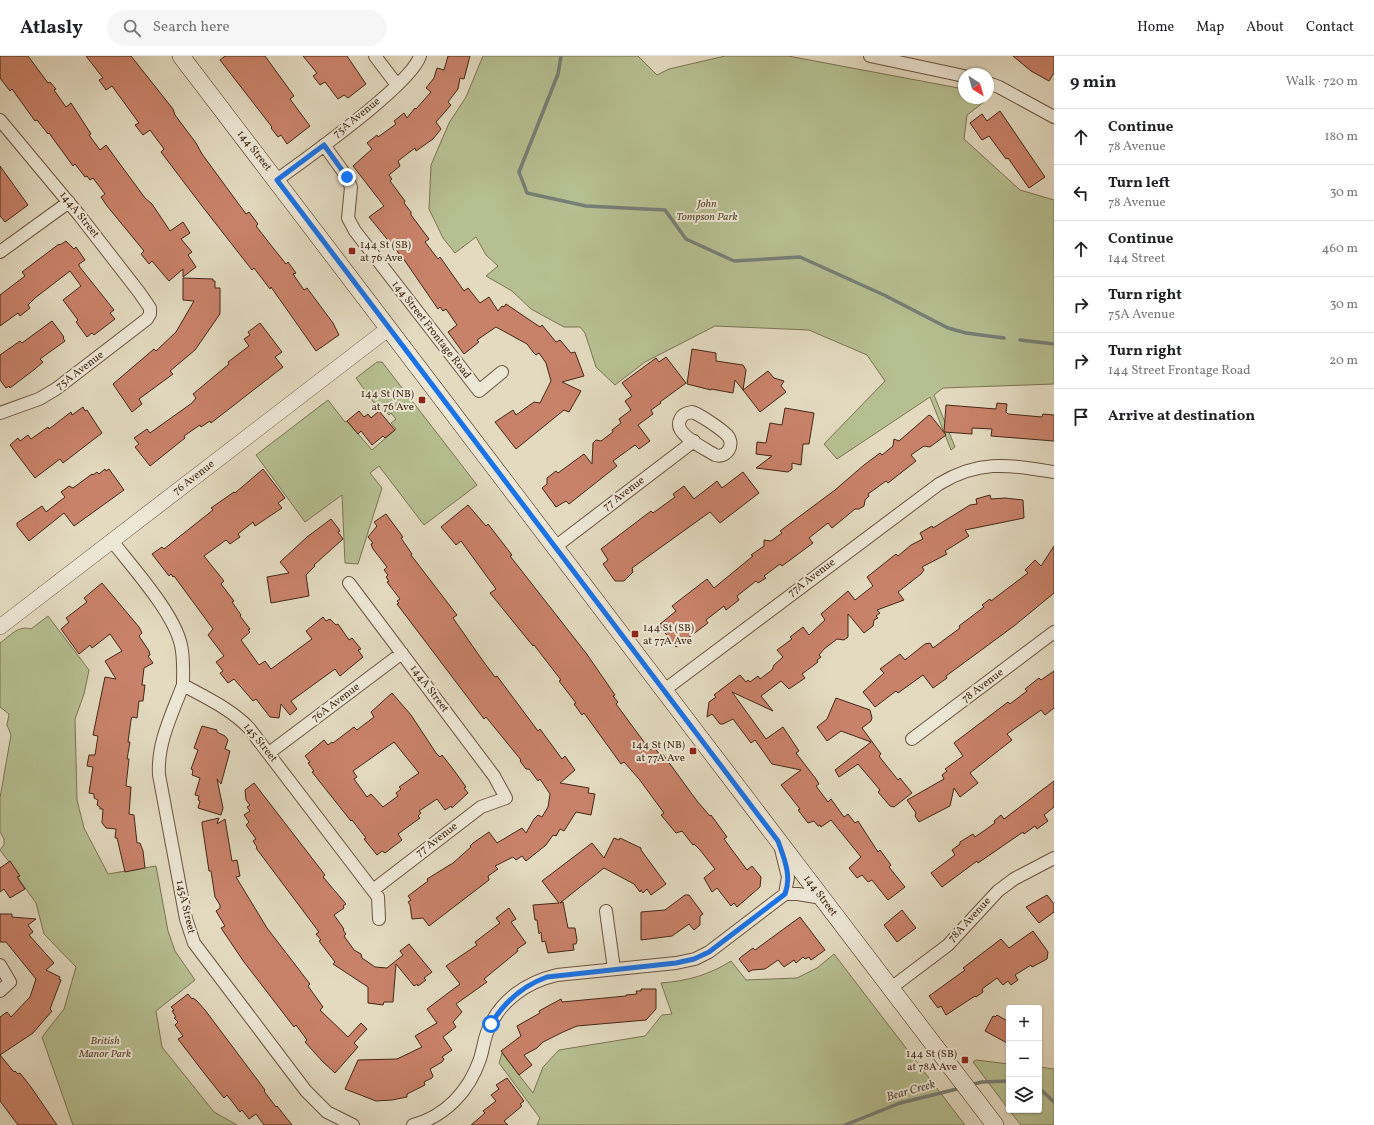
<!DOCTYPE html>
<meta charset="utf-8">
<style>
body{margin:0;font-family:Vollkorn,serif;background:#f6f6f6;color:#202124}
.controls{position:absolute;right:12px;bottom:12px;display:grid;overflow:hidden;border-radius:4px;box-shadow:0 1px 3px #0004}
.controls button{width:36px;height:36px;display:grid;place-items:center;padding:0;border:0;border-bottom:1px solid #e0e0e0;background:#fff;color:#202124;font:20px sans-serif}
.compass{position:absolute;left:958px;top:12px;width:36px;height:36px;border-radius:50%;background:#fff;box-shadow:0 1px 3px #0004;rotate:143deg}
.stop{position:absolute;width:12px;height:12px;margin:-9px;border:3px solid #1a73e8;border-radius:50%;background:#fff}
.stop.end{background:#1a73e8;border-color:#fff;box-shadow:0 1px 4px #0008}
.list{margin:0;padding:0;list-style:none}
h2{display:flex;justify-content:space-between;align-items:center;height:52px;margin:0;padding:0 16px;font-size:17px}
h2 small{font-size:13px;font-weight:400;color:#757577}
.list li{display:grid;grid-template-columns:26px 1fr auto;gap:12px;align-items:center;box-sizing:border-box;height:56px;padding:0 16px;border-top:1px solid #e0e0e0}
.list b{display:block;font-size:15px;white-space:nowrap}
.list p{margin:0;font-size:13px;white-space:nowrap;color:#757577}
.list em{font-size:13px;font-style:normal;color:#757577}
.icon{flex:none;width:22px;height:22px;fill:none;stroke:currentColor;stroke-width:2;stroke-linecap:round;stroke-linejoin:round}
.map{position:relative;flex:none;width:1054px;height:1069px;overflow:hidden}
header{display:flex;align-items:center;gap:24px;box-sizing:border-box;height:56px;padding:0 20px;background:#fff;border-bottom:1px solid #e0e0e0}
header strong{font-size:19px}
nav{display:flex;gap:22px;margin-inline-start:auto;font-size:14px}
.search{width:280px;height:36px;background:#f6f6f6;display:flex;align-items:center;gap:10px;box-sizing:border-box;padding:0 14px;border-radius:22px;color:#757577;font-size:15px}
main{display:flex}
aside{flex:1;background:#fff}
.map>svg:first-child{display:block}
.green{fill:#b6bf91;stroke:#7d7453}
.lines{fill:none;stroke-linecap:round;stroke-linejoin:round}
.stream{stroke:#767f77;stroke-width:3.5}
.building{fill:#c9826a;stroke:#442815;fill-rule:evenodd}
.minor-casing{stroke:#6c5440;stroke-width:14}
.tertiary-casing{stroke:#6c5440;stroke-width:16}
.secondary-casing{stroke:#442815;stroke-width:18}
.minor{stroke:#ede7d6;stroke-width:12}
.tertiary{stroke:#ede7d6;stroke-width:15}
.secondary{stroke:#ede7d6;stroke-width:17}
.route{stroke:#1a73e8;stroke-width:5}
.poi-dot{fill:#8f2418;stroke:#ede7d6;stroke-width:1.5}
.labels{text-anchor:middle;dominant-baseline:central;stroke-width:4;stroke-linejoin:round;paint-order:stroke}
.street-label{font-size:11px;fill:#442815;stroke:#ede7d6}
.park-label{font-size:11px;font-style:italic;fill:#5b462e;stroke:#ede7d6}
.poi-label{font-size:11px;fill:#442815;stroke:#ede7d6;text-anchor:end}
.water-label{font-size:12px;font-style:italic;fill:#594c3e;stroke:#ede7d6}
</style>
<header>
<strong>Atlasly</strong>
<div class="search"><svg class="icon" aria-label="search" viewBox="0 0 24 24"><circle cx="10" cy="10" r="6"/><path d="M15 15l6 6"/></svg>Search here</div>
<nav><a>Home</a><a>Map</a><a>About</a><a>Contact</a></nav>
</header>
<main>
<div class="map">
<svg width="1054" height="1069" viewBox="0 0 1054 1069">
<rect width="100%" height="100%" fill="#e3dac0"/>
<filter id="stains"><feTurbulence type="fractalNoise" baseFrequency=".005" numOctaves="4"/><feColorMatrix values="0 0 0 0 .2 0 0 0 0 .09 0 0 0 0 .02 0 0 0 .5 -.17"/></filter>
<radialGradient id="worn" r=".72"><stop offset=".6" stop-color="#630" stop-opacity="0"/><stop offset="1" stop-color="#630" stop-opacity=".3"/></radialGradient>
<path class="green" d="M483 0H638L657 19 669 13 725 0H788L964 33V42L978 43 984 46 967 59 964 83 1020 134 1054 144V328L943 332 934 339 955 391 951 394 930 341 837 403 824 388 885 325 867 299 809 274 715 270 645 306 615 329 596 311 585 277 580 271H564L531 253 512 235 486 220 498 210 486 199 476 181 455 197 443 182 429 153 431 109 449 67 466 41Z
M377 306H382L477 429 424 469 379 410 370 417 382 432 358 508 345 507 342 439 305 466 256 399 328 344 345 366 347 365 372 394 396 373 391 367 396 363 391 357 389 359 384 353 380 355 356 322Z
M48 560 89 614 84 638 75 663 77 744 84 772 108 818 156 810 168 875 175 895 195 924 156 955 162 991 214 1056 237 1069H73L42 981 64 953 76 911 44 878 36 847 18 822 16 815 0 794 4 789V783L0 776V742L11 679 7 669 9 658 0 651V587C10 580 18 569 31 573Z
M834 898 965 1069H537L540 1062 499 1007 502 997 533 1037 543 1011 559 994 645 980 662 959 672 958 661 927C687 925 709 919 731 905L746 924 797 922 817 912Z
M976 1004 1009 1008V1054L973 1006Z
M1039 1011 1054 1013V1069H1021L1009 1054H1039Z"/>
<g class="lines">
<path class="stream" d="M561 0 558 18 519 116 527 137 586 150 665 154 686 183 734 205 800 201 884 239 948 272 966 277 1004 282
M1020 284 1054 288
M970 1029 982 1026 1009 1025
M1039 1032 1054 1046
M845 1069 900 1047 961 1032"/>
</g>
<path class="building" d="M0 0H28L48 27 50 26 56 33 54 34 66 51 71 47 91 78 89 79 100 94 106 89 145 142 152 148 170 175 183 166 190 177 181 183 192 196 188 199 196 211 183 221V213L169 225 152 205 149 208 141 198 144 195 107 150 101 141 105 138 93 122 90 124 87 120 85 121 75 108 73 110 49 77 48 78 37 64 35 65 12 33 10 35 0 22Z
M86 0H131L173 53 175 59 196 87 202 98 246 158 249 156 258 168 256 170 270 188 286 208 288 206 296 217 293 218 304 234 307 232 333 267 339 279 316 295 271 231 270 233 254 212 252 214 202 150 161 96 164 93 150 74 143 79 135 69 139 67 112 30 106 34 99 24 103 22Z
M225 0H265L294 40 290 43 310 70 287 88 281 79 278 81 271 72 272 71 220 4Z
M303 0H347L366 28 348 42 344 39 338 43 325 26 320 29 313 20 317 17Z
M448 0H470L464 23 460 22 458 33 448 46 451 49 436 66 441 73 433 83 416 95 415 92 398 105 400 110 389 119 392 123 390 125 405 145 404 147 411 156V159L429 183 425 186 438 203 440 201 464 235 468 232 480 247 489 241 498 255 502 250 504 251 506 248 540 271 542 269 556 286 560 284 571 297 575 296 584 320 562 326 581 335 569 356 564 354 516 393 495 366 513 354 516 359 534 346 540 347 551 325 546 307 539 297 536 299 533 296 527 288 496 271 477 284 479 286 464 298 448 276 457 269 446 253 443 255 440 251 438 253 405 205 369 161 384 150 353 110 372 93 367 87 377 79 378 81 396 68 394 65 404 57 407 62 415 52 416 53 431 36 426 32 434 22 437 12 444 14Z
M1013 0H1054V17L1049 25 1031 15Z
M1000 55 1045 121 1029 132 1008 102 1006 103 989 80 982 84 970 67 982 58 987 65Z
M0 110 28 149 5 166 0 160Z
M66 185 74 193 76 191 85 204 79 208V210L114 254 110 257 115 263 94 279 92 277 87 281 76 266 78 264 63 244 81 230 70 215 35 242 28 249 30 252 20 260 18 257 0 270V239L25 220 22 216 59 188 60 189Z
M183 222 213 223V225H215V232H220V258L195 294 170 315 173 318 139 343 142 348 132 356 113 328 154 293 156 295 176 276 194 245 183 244Z
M52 265 64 281 63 282 65 285 40 303 43 306 35 313 10 332 9 330 6 332 0 324V299L20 285 22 287Z
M260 267 282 296 275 301 283 311 211 367 210 365 201 371 200 369 184 380 185 382 150 410 135 391 139 388 134 382 147 373 150 377 192 347 196 342 193 338 229 308 228 306 249 290 244 283 250 279 248 276Z
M692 293 716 297V305L743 309 746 314 743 334 735 324 733 337 711 333V334L687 328Z
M666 301 686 327 660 346 661 347 651 354 653 358 638 369 650 385 639 393 635 389 613 405 617 410 569 448 566 445 556 451 542 432 547 428V422L556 415 558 417 584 398 592 408 593 387 596 384 601 385 613 376 612 374 621 367 619 363 631 354 625 345 632 340 622 327 656 302 659 306Z
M768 315 774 322 784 325 781 330 786 336 760 356 743 334Z
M997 347 1007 348 1006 356 1008 358 1042 361 1043 358 1054 359V385L991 380 992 373 972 372V378L944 376 946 349 996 353Z
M83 351 85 355 87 354 102 377 63 407 60 403 35 422 10 389 18 382 20 385 28 379 31 383 48 371 49 373 71 356 72 359Z
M785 352 814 357 809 388H803L801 409 792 407V413L788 416 756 412 772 400 756 398 757 386 766 387 770 367 782 369Z
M359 355 364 361 368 358 371 362 379 355 395 374 385 382 383 380 372 389 361 375 358 378 347 365Z
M929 359 931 360 946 379 930 391 924 390 911 399 916 405 888 427 886 425 868 438 869 440 865 444 864 450 859 453H855L832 472 828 467 809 482 813 487 782 510 780 508 764 520 766 522 758 527 756 525 737 540 739 544 726 554 724 550 706 564 708 567 676 591 659 569 676 555 672 550 707 523 714 532 753 500 751 499 764 490V484L771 485 782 477 780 475 835 434 864 409 880 397 882 399 893 390 894 383 899 385Z
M105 413 106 415 109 413 124 434 74 470 64 457 29 485 17 470V467L42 450 46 456 65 441 61 436 69 430 73 432 92 418 93 419 97 416 99 418Z
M263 413 285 442 278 447 282 452 255 470 253 466 238 478 240 481 230 488 226 484 204 500 224 525 221 528 234 545 232 546 241 559 240 560 250 573 248 574 250 576 241 584 259 609 265 605 271 613 312 583 306 575 323 561 326 565 330 563 336 569 338 568 349 584 352 582 361 593 358 594 363 601 340 620 335 613 291 645 297 653 290 659 281 648 279 662 270 661 256 643 253 645 234 623 228 627 220 617 223 615 216 606 224 600 208 579 213 573 174 520 173 521 171 518 169 520 152 498 162 491 164 493 179 481 213 454 211 452 234 436 235 437Z
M743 416 759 437 720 467 710 456 632 512 633 516 624 525H615L603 508 608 504 601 493 651 455 653 457 675 441 673 438 684 430 694 443 717 425 722 432Z
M990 439 991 443 1005 442 1023 444 1024 462 965 474 969 480 945 495 947 498 922 511 924 514 921 518 898 536 904 544 877 554 880 557 876 560 878 562 874 564 873 570 864 577 848 558V581L844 584 837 583 824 593 819 599 821 601 817 604 818 606 802 618 805 622 789 633 781 625 761 640 773 655 732 636 766 683 783 671 799 695 796 697 816 723 819 728 816 730 828 746 831 743 844 761 848 758 855 767 858 765 878 796 880 794 891 809 889 811 905 831 888 844 872 824 868 826 862 819 857 822 849 812 861 801 831 764 821 771 820 769 818 770 814 765 808 767 798 754 800 753 781 729 801 714 772 708 755 684 751 687 733 663 723 668H720L712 658 707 661 709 646 716 641 714 639 740 619 746 626 748 624 750 626 758 620 760 623 772 614 774 609 783 601 777 594 792 583 790 581 803 571 809 579 825 564 821 558 848 535 855 544 873 530 867 521 896 498 898 500 911 489 923 483 920 477 932 470 933 472 970 449 977 448 976 443Z
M468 449 486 470 488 468 512 499 510 500 586 597 615 639 613 640 618 646 616 648 650 694 654 691 660 699 662 697 697 745 710 760 711 759 727 781 724 783 747 814 752 810 761 821 760 831 737 851 734 847 731 850 717 832 712 836 704 822 715 813 700 794 694 788 693 789 682 775 676 777 661 759 664 757 639 723 624 706 621 708 584 657 582 659 574 648 576 647 559 625 561 624 534 589 533 590 490 537 496 533 461 485 456 489 441 471Z
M386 458 403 481 401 482 412 498 411 499 457 559 453 562 483 605 495 621 497 620 538 675 540 673 562 703 565 700 575 714 560 727 589 732 588 737 595 738 591 759 576 756 564 775 560 773 556 780 553 779 546 789 526 805 522 800 516 804 513 801 495 810 498 813 488 820 489 824 429 870 423 862 412 863 410 849 408 846 411 844 408 840 428 825 427 823 453 807 471 791 470 790 473 787 489 776 497 787 522 772 526 777 534 763 538 759 542 761 548 751 550 738 540 723 538 725 529 713H526L520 705 521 704 486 661 484 663 397 548 399 547 397 545 400 543 387 526 389 525 386 521 388 519 384 514 387 511 373 493 371 488 373 487 368 481 377 470 374 466Z
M331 463 338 472 340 475 338 476 343 483 314 509 315 510 306 519 309 540 271 547 267 521 289 517 280 506 307 481Z
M1054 490V537L1014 570 946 620 947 622 933 632 923 619 898 637 896 635 875 651 863 636 884 617 880 613 900 598 905 604 925 588 930 587 933 592 960 572 959 570 984 551 982 549 990 543 991 545 1028 517 1025 514 1035 504 1041 510Z
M102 527 139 571 142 577 139 580 149 595 150 599 148 600 153 607 144 612 142 629H145L143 645H139L137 662 132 661 131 664 128 686H130L127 703H129L126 730 131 731 129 758 134 759 137 787H140L143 795 145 812 125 816 117 782H115L116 773 106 772 102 767 103 753H100V751L97 749 98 744 94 742V738L89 737 93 711 87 710 89 699H95L98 680 93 679 105 621 116 623 105 605 122 595 110 578 92 592 90 589 79 598 61 573 69 566 66 562 87 546 84 542Z
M1054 615V652L1045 659 1041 654 1007 678 1012 684 970 717 978 727 960 741 954 732 950 750 919 766 915 760 916 757 907 744 944 723 942 719 947 715 945 713 963 700 954 687 1008 646 1010 648 1027 635 1025 633 1039 622 1041 624Z
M392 637 411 659 436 697 440 701 442 699 453 713 466 731 464 732 468 737 452 752 451 750 445 754 437 743 419 755 421 757 418 760 420 762 398 778 402 784 385 797 382 795 377 799 364 783 366 782 352 764 351 765 312 716 314 715 308 707 310 706 305 700 324 684 328 689 332 686 333 687 354 671 357 674 374 661 371 656ZM394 686 419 717 399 731 401 733 396 737 398 740 383 751 371 738 367 741 354 723 357 721 353 715Z
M836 642 870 654 872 662 871 665 862 672 881 698 879 700 882 704 898 724 900 722 912 737 894 751 890 750 878 736 880 734 858 708 839 721 835 714 871 686 841 675 827 685 817 671 827 663Z
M202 670 217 674V676L225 680 228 684 225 693 230 695 221 728 217 723 223 752 221 759 198 752 200 745 198 744 199 740 195 739 200 722 192 719 193 714 191 713 198 694 194 692Z
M1054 725V751L1044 759 1048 765 1037 773 1035 770 1024 778 1023 776 978 807 977 805 942 831 931 817 955 799 952 794 960 788V786L973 778 975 781 995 767 994 765 1001 759 1004 763Z
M254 727 325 819 323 821 346 848 343 850 344 852 334 859 344 873 343 874 346 878 344 880 354 894 361 898 362 902 375 911 387 912 403 899 400 895 409 888 432 916 424 922 426 924 418 930 417 928 414 930 396 908 393 946H384L383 949 368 947V931L333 908 335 906 319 885 321 884 316 878 319 876 256 792 257 791 253 785 256 783 246 769 249 766 244 759 250 755 247 751 250 749 246 744 245 734Z
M219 762 217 768 225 763 232 805 237 804 240 820 236 821 267 872 310 928 308 930 323 951 320 954 348 981 361 967 367 973 354 987 358 991 335 1017 323 1006 305 986 307 984 296 969 294 971 244 906 221 872 225 870 216 855 220 852V849L215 841 211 815H209L202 768V766Z
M614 782 619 784 620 782 641 792V794L666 828 651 839 647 833 643 837 641 834 640 836 634 828 604 812 560 847 563 846 568 872H575L577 884 576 888H573L574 894 548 897 545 885 542 886 541 876 539 878 537 864H535L533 849 559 847 542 825 592 787 604 802Z
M10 805 20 820 17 821 25 833 10 842 4 833 0 836V812Z
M685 839H689L703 858 700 860V869L694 874 689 868 672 880 641 884V856L665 854Z
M1047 839 1054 848V856L1039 867 1026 851Z
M509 852 516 863 511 866 526 887 517 893 518 895 484 923 487 926 456 948 462 956 453 966 456 971 443 981 452 994 442 1001 444 1003 442 1006 430 1013 433 1020 432 1022 424 1026 425 1029 407 1038V1041L392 1044 376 1045 345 1033 358 1004 397 1003 422 991 415 980 437 967 427 953 460 928 446 910 477 889 475 886 500 867 496 862Z
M902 854 916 872 897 886 884 869Z
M0 858H12V861L36 863 28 869 33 876 29 879 54 907 46 914 60 921 59 923 61 924 50 953 52 955 33 977 0 999 14 1016 15 1015 18 1018 20 1017 31 1031 57 1069H18L0 1045V961L7 956 11 961 30 941 36 923 6 886H0Z
M800 861 825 894 811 904 809 901 805 903 803 901 796 907 794 904 784 911 778 904 765 913 752 914 749 916 739 903 741 901 753 892 755 894Z
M1033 875 1048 896 1047 903 1032 911 1031 909 1015 919 1018 924 1011 929 1008 925 1003 929 997 922 982 933 983 936 976 941 975 940 946 959 941 950 938 952 929 940 965 914 963 912 1001 883 1009 892Z
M641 933H656V953L646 964 577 970 563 976 543 986 537 992 524 999 532 1009 519 1019 501 995 521 980 517 970 540 957 539 955 561 943 562 946 626 940V939L637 938 636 935H641Z
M188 938 192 943 193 942 197 945 205 954 265 1034 264 1035 276 1051 277 1050 292 1069H264L256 1058 249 1063 242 1054 240 1056 227 1039 224 1042 204 1017 178 983 183 980 175 969 178 966 174 962 176 961 172 955 174 954 171 951Z
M997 959 1009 966V988L985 975 993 960 995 961Z
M507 1022 524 1045 520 1048 522 1050 504 1065 508 1069H471L485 1057 483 1055 496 1045 491 1039 499 1033 496 1029Z"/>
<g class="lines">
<defs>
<path id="minor" d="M375 0 397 29
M870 0 964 20
M988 27 999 31 1054 61
M0 64 80 160 139 236 150 252V258L147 263 56 333 39 343 0 357
M324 89 347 121 351 131 348 162 355 175 479 335 502 316
M277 124C305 103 411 29 420 0
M0 196 69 146
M692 356C701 359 721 373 727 379 736 389 726 403 715 399 704 392 673 378 680 364 682 358 687 357 692 356Z
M112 485C133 512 174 557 181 589 184 602 183 615 183 629 205 641 231 653 249 672L378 841 379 863
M555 491 694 385
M349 527 494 720 506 742 481 751 373 834
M183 629C172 658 157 687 159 719L186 863 194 887 306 1035 327 1056 353 1069
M663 635 939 428C980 403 1009 409 1054 416
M912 683 1054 576
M269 697 402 597
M785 838H798L822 842
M606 855 614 913
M0 909 10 926 0 935
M891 932 948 889 998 835 1014 823 1054 802
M413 1069C446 1060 469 1035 480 1003 483 994 484 983 488 974 500 944 527 926 557 919L676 907 695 903 709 896 785 838 788 821 781 793"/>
<path id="tertiary" d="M0 571 389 272"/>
<path id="secondary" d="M181 0C453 355 723 713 995 1069"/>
</defs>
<use href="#minor" class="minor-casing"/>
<use href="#tertiary" class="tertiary-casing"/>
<use href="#secondary" class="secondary-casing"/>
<use href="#minor" class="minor"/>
<use href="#tertiary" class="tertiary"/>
<use href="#secondary" class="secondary"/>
</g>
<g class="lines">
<path class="route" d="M347 121 324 89 277 124 778 785C784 802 792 820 785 838L709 896 694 903 676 907 547 921C522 930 505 945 491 968"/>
</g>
<g class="poi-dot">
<rect x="348" y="191" width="8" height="8" rx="2"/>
<rect x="418" y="340" width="8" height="8" rx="2"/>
<rect x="631" y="574" width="8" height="8" rx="2"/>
<rect x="689" y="691" width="8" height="8" rx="2"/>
<rect x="961" y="1000" width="8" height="8" rx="2"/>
</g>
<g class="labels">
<g class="street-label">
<text transform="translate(357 62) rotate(-39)">75A Avenue</text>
<text transform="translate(254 95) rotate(52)">144 Street</text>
<text transform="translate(79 159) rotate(51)">144A Street</text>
<text transform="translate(431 274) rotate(52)">144 Street Frontage Road</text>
<text transform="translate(80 315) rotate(-37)">75A Avenue</text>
<text transform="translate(194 422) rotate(-38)">76 Avenue</text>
<text transform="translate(624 438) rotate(-37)">77 Avenue</text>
<text transform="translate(812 522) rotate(-37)">77A Avenue</text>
<text transform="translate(983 630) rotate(-37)">78 Avenue</text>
<text transform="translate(429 633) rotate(53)">144A Street</text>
<text transform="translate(336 647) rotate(-37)">76A Avenue</text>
<text transform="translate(260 687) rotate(51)">145 Street</text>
<text transform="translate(437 784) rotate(-37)">77 Avenue</text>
<text transform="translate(820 840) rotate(53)">144 Street</text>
<text transform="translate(185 851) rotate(77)">145A Street</text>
<text transform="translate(970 864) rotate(-47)">78A Avenue</text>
</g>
<g class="park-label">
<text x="707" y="148">John<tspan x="707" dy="13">Tompson Park</tspan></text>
<text x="105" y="985">British<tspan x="105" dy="13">Manor Park</tspan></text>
</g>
<g class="poi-label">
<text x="360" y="189" text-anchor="start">144 St (SB)<tspan x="360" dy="13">at 76 Ave</tspan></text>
<text x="414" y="338">144 St (NB)<tspan x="414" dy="13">at 76 Ave</tspan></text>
<text x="643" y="572" text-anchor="start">144 St (SB)<tspan x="643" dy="13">at 77A Ave</tspan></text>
<text x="685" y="689">144 St (NB)<tspan x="685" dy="13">at 77A Ave</tspan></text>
<text x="957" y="998">144 St (SB)<tspan x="957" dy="13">at 78A Ave</tspan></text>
</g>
<g class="water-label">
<text transform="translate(911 1035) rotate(-16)">Bear Creek</text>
</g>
</g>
<rect width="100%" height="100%" filter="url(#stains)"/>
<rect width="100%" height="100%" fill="url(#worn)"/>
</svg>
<div class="controls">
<button>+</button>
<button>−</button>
<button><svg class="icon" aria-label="layers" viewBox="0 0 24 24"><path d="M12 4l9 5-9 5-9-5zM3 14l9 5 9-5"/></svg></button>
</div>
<svg class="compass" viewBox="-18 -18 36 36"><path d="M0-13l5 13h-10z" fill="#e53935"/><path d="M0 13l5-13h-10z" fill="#757577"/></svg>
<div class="stop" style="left:491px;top:968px"></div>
<div class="stop end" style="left:347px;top:121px"></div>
</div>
<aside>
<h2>9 min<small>Walk · 720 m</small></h2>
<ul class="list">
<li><svg class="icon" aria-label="ahead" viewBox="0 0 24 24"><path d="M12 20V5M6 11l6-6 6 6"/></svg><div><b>Continue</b><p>78 Avenue</p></div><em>180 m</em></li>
<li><svg class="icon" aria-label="left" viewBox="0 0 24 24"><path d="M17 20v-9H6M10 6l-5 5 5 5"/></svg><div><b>Turn left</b><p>78 Avenue</p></div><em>30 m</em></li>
<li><svg class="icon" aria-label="ahead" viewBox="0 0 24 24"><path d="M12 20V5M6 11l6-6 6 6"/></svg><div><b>Continue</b><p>144 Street</p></div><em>460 m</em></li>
<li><svg class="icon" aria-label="right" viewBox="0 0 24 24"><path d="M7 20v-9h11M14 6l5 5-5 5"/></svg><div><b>Turn right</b><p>75A Avenue</p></div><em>30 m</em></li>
<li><svg class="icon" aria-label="right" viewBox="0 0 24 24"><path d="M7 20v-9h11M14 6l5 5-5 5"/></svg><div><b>Turn right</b><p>144 Street Frontage Road</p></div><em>20 m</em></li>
<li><svg class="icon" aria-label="arrive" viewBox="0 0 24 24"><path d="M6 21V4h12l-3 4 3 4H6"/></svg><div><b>Arrive at destination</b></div></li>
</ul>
</aside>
</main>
